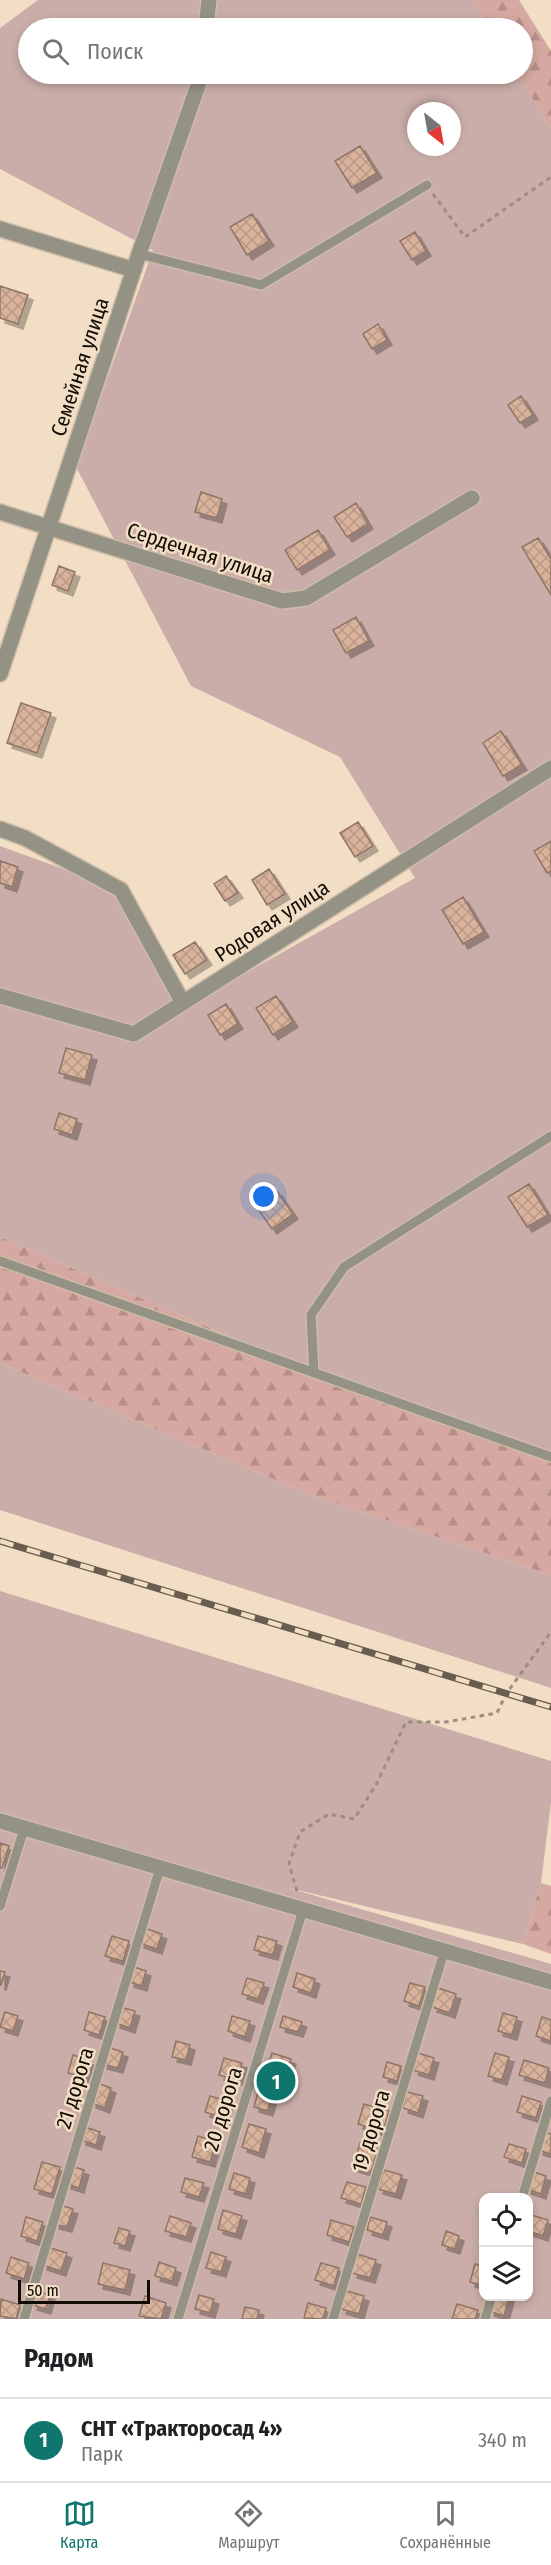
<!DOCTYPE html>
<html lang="ru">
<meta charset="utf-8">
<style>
body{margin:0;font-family:"Fira Sans Condensed",sans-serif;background:#f2f2f2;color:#202124}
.controls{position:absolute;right:18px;bottom:18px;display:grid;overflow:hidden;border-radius:12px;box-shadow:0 3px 9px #0003}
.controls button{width:54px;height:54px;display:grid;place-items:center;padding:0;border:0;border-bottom:2px solid #e0e0e0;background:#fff;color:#202124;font:30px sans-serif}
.compass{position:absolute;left:407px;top:102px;width:54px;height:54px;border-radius:50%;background:#fff;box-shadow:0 3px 9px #0003;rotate:149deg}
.scale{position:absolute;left:18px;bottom:15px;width:132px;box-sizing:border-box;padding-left:6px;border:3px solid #120b04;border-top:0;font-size:16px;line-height:21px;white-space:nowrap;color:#120b04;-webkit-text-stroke:4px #f2dec5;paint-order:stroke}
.you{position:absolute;left:264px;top:1197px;width:21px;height:21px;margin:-15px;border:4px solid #fff;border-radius:50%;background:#1a73e8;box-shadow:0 0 0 9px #1a73e833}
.badge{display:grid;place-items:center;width:39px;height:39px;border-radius:50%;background:#0f766e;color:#fff;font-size:20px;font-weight:700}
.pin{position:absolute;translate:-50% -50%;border:3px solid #fff;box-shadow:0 2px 6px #0006}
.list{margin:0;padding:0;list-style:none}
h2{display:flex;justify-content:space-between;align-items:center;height:78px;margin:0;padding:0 24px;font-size:26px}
h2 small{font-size:20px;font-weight:400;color:#757577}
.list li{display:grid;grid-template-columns:39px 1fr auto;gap:18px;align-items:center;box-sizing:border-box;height:84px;padding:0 24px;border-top:2px solid #e0e0e0}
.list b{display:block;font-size:22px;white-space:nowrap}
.list p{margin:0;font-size:20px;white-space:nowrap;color:#757577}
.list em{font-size:20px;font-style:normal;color:#757577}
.icon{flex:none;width:33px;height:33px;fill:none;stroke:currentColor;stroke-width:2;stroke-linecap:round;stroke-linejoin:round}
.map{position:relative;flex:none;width:551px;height:2319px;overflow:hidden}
.search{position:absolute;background:#fff;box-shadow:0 3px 9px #0003;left:18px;right:18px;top:18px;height:66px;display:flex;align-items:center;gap:15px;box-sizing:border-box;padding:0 21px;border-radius:33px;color:#757577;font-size:22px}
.sheet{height:162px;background:#fff}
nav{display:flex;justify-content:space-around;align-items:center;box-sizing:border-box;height:84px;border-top:2px solid #e0e0e0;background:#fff;font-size:16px;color:#757577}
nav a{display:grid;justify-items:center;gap:3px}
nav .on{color:#0f766e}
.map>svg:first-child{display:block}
.green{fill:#caada8;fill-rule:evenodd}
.forest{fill:url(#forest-firs)}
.building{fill:url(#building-cross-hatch);stroke:#8f7566;stroke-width:1.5;filter:url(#shadow)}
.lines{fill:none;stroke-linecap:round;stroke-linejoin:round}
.lane-casing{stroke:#cebca6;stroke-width:12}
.street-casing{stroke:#cebca6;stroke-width:18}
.path{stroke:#9d8e7c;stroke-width:3;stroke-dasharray:4.5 4.5;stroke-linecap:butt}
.lane{stroke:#949185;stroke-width:9}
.street{stroke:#949185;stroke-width:15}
.rail-casing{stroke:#695d4f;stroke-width:7}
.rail{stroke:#f2dec5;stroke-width:4.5;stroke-dasharray:14;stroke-linecap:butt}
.labels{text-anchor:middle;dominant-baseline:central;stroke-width:5;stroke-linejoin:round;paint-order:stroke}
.street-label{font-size:21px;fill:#120b04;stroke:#f2dec5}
</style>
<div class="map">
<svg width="551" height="2319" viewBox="0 0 551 2319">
<defs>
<pattern id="forest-firs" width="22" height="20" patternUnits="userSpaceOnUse" patternTransform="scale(1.5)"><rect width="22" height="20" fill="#d5a8a1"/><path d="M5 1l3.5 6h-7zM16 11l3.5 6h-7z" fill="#b68f89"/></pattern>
<pattern id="building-cross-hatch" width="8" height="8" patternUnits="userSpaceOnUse" patternTransform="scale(1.5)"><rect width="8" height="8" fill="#d9b29c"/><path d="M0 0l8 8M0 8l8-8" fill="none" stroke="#b99885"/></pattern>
<filter id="shadow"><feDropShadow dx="5" dy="5" stdDeviation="0" flood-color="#0004"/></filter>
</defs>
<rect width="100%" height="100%" fill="#f2dec5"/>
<path class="green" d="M38 0H471L489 28H28V74H517L551 128V1456L314 1373 0 1237V846L121 890 185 1007 415 878 340 757 191 686 76 467 153 250 0 169V28ZM416 111H452V147H416Z
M0 1363 311 1495 551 1575V1688L0 1510Z
M0 1591 551 1761V1802L541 1883 523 1944 285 1887 551 1964V2319H0ZM484 2198H528V2296H484Z"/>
<path class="forest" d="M471 0H519L551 51V128L517 74H522V28H489Z
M0 1237 314 1373 551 1456V1575L311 1495 0 1363Z
M541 1883 551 1886V1954L523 1944Z"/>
<path class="building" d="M418 22 422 28H414L412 25Z
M360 146 377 173 352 188 335 161Z
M252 214 269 241 247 255 230 227Z
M415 232 426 251 412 260 400 241Z
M0 286 28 295 18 324 0 318Z
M378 324 387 340 372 349 363 334Z
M521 396 533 415 520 423 508 405Z
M201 492 222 499 217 518 195 512Z
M356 503 368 524 347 537 334 517Z
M318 530 330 550 297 570 285 550Z
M538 538 551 559V595L522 547Z
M59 566 75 572 68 591 52 585Z
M356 617 369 641 346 653 333 630Z
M21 703 51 713 37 753 7 743Z
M501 731 522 765 503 776 483 743Z
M358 822 373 846 355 857 340 833Z
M551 841V871L547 873 534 851Z
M0 861 18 867 12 887 0 883Z
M269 869 285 894 267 905 252 880Z
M226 876 238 893 225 901 214 884Z
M463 897 484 932 463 944 442 910Z
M195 942 207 960 185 974 173 955Z
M276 996 293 1022 273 1035 256 1008Z
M226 1004 238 1024 220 1035 208 1015Z
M66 1048 92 1055 85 1080 59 1073Z
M59 1113 77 1119 72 1135 54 1129Z
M529 1184 548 1215 527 1227 508 1197Z
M277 1191 293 1214 272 1229 256 1206Z
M0 1843 9 1846 2 1868H0Z
M144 1928 162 1934 157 1949 139 1943Z
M112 1936 129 1941 123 1961 105 1956Z
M258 1936 277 1941 273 1955 254 1950Z
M134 1967 146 1971 142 1986 129 1982Z
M0 1971 5 1972 1 1985H0Z
M297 1973 315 1979 311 1993 293 1987Z
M247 1978 264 1983 258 1999 242 1994Z
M410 1983 425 1987 419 2006 404 2001Z
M438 1988 456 1994 450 2013 432 2007Z
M120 2007 135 2011 130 2028 115 2023Z
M5 2012 18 2016 13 2031 0 2027Z
M89 2012 105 2017 99 2035 84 2030Z
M503 2013 517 2017 512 2035 498 2031Z
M232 2016 250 2021 245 2037 228 2031Z
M283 2016 302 2022 298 2032 280 2027Z
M542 2017 551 2020V2041L536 2036Z
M176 2041 190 2045 186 2060 172 2057Z
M107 2047 123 2052 118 2068 102 2064Z
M272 2053 291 2059 286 2076 267 2070Z
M418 2053 434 2058 429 2075 413 2070Z
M495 2053 509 2057 502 2080 488 2076Z
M73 2055 89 2060 83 2077 68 2073Z
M224 2058 242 2063 237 2080 219 2075Z
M524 2060 549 2068 545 2083 519 2075Z
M387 2062 401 2066 397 2081 383 2077Z
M97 2083 111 2088 105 2108 91 2103Z
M258 2092 272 2097 268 2111 254 2107Z
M407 2092 423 2096 418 2113 403 2108Z
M210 2096 228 2101 223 2118 205 2112Z
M522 2096 541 2102 536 2118 517 2112Z
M364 2104 389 2111 383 2132 358 2124Z
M249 2124 266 2129 259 2153 242 2147Z
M85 2127 100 2132 96 2145 81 2140Z
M543 2132 551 2134V2154L538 2150Z
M198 2136 216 2142 210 2162 192 2157Z
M360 2143 378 2149 371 2172 353 2167Z
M509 2144 526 2149 522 2163 504 2157Z
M42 2162 60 2167 52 2194 34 2189Z
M71 2166 84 2170 79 2188 66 2184Z
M384 2170 402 2175 396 2194 378 2189Z
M531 2171 546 2176 541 2194 526 2189Z
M234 2173 250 2178 246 2194 229 2189Z
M185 2178 204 2183 199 2197 181 2192Z
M347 2182 366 2187 361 2204 341 2198Z
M60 2205 73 2209 67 2227 54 2224Z
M223 2210 242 2216 236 2234 218 2229Z
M528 2214 548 2220 543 2236 528 2231Z
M170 2216 191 2223 186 2237 165 2231Z
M26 2217 43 2222 37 2241 21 2236Z
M370 2217 387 2222 383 2235 367 2230Z
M331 2220 354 2227 349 2242 327 2235Z
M119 2228 130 2231 125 2246 114 2243Z
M446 2231 459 2236 455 2249 442 2245Z
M47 2247 67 2253 61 2271 42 2265Z
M211 2252 226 2257 221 2272 206 2268Z
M357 2254 376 2260 370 2278 352 2273Z
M11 2257 29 2263 24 2279 6 2273Z
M159 2262 176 2268 172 2281 155 2276Z
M103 2263 130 2270 125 2290 98 2284Z
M321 2263 339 2268 334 2286 315 2280Z
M475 2264 484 2266V2286L470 2282Z
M36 2291 50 2295 46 2309 32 2305Z
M347 2291 364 2296 359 2314 341 2309Z
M199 2295 214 2299 210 2313 195 2309Z
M145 2296 166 2303 161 2319 139 2316Z
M493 2296 509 2297 504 2316 489 2311Z
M1 2299 20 2305 16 2319 0 2316Z
M308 2303 326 2308 323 2319 304 2318Z
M457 2304 478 2310 475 2319H452Z
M245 2307 259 2310 257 2319H242Z"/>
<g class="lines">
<defs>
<path id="lane" d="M139 254 261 285 427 185
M0 1261 551 1457
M314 1373 311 1315 344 1267 551 1136
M0 1906 24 1829
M522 2198 551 2101
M24 2319 160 1868
M178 2319 303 1910
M333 2319 444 1952
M485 2319 492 2296"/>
<path id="street" d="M206 28 209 0
M0 229 134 270
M0 512 282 601 306 598 472 498
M0 674 139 254 202 74
M0 829 25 838 121 890 183 1003
M0 996 134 1034 551 768
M0 1821 551 1982"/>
</defs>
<use href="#lane" class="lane-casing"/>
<use href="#street" class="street-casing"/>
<path class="path" d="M433 194 465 237 551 177
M297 1891 289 1864 300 1832 329 1814 354 1819 376 1785 406 1722H446L497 1713 506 1694 551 1632"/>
<use href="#lane" class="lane"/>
<use href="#street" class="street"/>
<defs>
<path id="rail" d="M0 1541 551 1707"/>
</defs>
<use href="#rail" class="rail-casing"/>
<use href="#rail" class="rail"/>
</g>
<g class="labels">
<g class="street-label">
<text transform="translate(80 367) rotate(-72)">Семейная улица</text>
<text transform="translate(200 553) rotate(18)">Сердечная улица</text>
<text transform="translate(272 921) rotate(-33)">Родовая улица</text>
<text transform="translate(75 2088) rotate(-73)">21 дорога</text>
<text transform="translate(223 2109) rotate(-73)">20 дорога</text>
<text transform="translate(371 2131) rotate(-73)">19 дорога</text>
</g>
</g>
</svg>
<div class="controls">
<button><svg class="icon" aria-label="locate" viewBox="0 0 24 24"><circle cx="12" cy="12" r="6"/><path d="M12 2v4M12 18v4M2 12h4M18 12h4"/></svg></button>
<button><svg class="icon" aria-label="layers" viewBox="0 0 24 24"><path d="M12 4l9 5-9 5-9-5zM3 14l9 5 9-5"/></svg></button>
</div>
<svg class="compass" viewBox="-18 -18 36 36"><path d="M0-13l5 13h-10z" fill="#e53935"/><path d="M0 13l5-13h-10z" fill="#757577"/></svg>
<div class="scale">50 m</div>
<div class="you"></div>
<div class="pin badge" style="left:276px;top:2081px">1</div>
<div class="search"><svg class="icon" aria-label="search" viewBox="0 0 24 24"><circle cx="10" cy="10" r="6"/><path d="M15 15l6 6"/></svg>Поиск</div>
</div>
<section class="sheet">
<h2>Рядом<small></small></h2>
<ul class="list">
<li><span class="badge">1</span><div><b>СНТ «Тракторосад 4»</b><p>Парк</p></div><em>340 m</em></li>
</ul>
</section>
<nav>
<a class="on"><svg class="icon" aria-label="map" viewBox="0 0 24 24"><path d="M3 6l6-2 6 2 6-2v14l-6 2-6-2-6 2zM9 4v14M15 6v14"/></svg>Карта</a>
<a><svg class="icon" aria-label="directions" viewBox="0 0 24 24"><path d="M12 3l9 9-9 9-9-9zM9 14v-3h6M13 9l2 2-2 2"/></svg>Маршрут</a>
<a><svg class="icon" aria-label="saved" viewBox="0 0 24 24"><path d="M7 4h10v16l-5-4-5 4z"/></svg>Сохранённые</a>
</nav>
